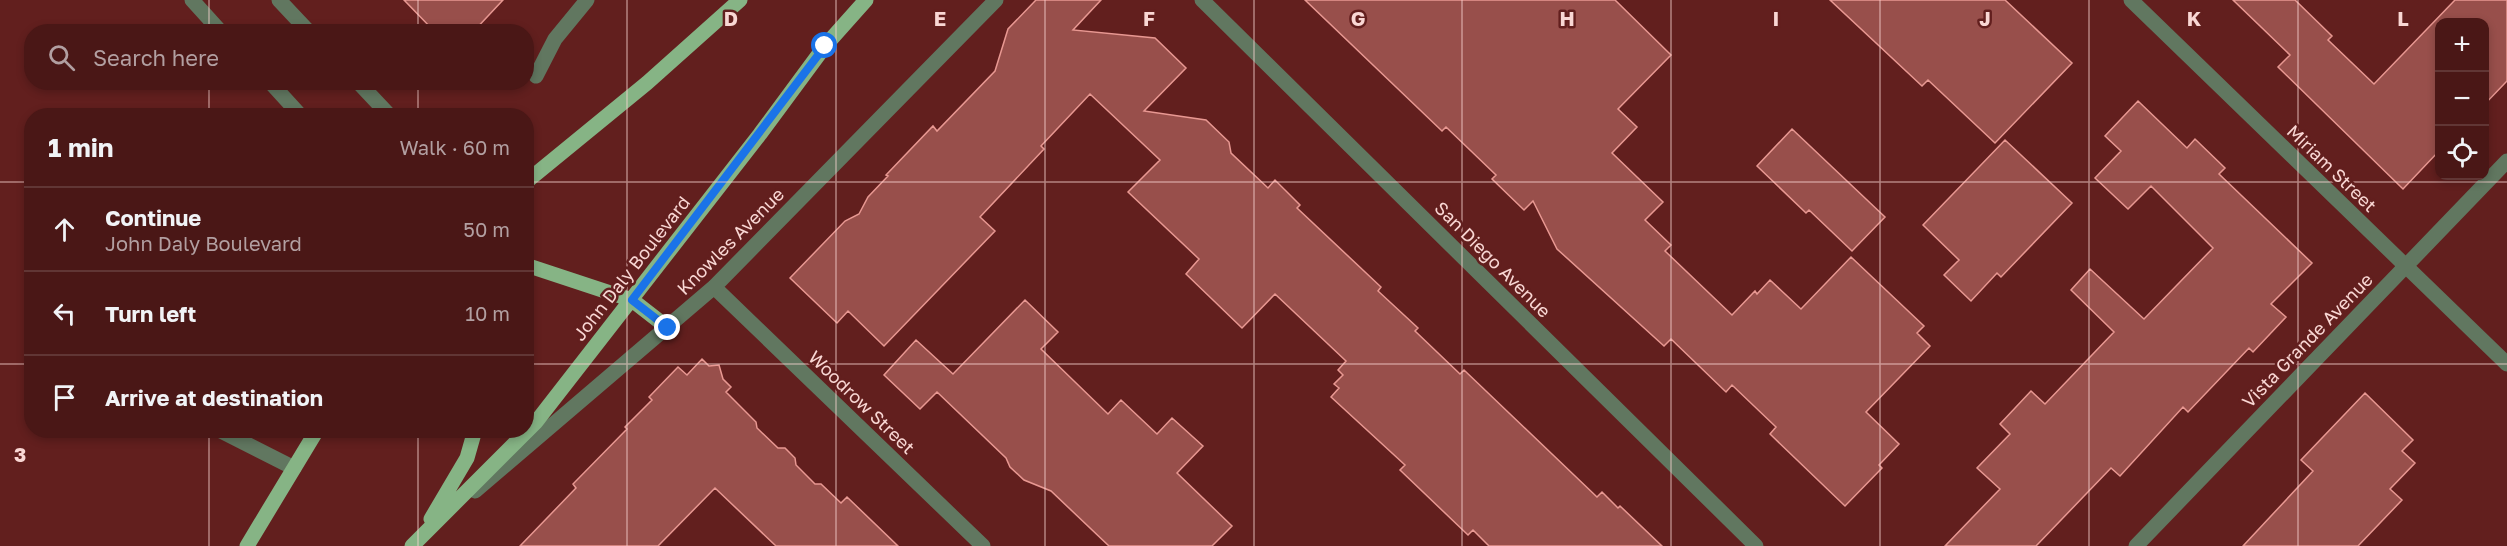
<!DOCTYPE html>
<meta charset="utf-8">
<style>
body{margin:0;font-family:"Golos Text",sans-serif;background:#51201f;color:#f1f3f6}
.controls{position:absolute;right:18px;top:18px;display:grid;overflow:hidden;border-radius:12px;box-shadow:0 3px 9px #0003}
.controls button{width:54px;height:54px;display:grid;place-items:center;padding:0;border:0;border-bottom:2px solid #613635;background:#4a1716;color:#f1f3f6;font:30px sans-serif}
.stop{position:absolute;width:18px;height:18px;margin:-14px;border:4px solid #1a73e8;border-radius:50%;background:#fff}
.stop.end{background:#1a73e8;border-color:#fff;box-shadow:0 2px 6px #0008}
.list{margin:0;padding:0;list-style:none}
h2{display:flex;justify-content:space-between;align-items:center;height:78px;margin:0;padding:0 24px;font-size:26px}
h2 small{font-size:20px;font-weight:400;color:#b29fa1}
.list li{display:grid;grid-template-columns:39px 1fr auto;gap:18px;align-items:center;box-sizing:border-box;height:84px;padding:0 24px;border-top:2px solid #613635}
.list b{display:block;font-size:22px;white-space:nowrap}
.list p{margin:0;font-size:20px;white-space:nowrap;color:#b29fa1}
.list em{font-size:20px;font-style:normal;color:#b29fa1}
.icon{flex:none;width:33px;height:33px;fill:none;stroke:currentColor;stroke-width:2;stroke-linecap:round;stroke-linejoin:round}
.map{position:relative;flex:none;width:2507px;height:546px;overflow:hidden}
.search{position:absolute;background:#4a1716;box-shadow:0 3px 9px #0003;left:24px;top:24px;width:510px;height:66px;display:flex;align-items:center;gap:15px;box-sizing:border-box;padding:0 21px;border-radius:24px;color:#b29fa1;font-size:22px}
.panel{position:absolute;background:#4a1716;box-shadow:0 3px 9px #0003;left:24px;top:108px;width:510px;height:330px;border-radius:24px}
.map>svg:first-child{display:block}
.building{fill:#984f4b;stroke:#e89892;stroke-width:1.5}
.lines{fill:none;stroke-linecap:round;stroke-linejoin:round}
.minor{stroke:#617760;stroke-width:15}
.major{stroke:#86b485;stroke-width:15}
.route{stroke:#1a73e8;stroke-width:8}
.grid{fill:none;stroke:#f9d7d4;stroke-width:1.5;stroke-opacity:0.55}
.labels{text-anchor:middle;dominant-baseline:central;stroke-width:5;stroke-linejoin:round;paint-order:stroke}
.street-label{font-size:18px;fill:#f9d7d4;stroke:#621f1e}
.grid-label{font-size:20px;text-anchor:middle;font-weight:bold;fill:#f9d7d4;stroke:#621f1e;stroke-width:5;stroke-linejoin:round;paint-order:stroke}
</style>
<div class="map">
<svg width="2507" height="546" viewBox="0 0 2507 546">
<rect width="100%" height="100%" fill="#621f1e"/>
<path class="building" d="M404 0H503L473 32H435Z
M1036 0H1101L1073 30 1155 38 1186 68 1144 111 1206 120 1229 142 1231 153 1268 188 1275 180 1300 205 1297 208 1381 287 1378 291 1418 328 1415 331 1460 374 1464 370 1597 497 1602 492 1618 508 1620 506 1662 546H1489L1473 530 1468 535 1400 470 1405 465 1331 397 1339 388 1334 384 1343 375 1338 370 1346 361 1275 294 1242 328 1186 274 1199 259 1128 192 1160 160 1090 94 1041 146 1044 149 980 217 995 231 884 346 848 311 837 323 790 278 845 221 859 214 868 197 888 176 886 175 933 126 937 131 995 71 1008 29Z
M1305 0H1615L1671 55 1618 109 1637 127 1612 153 1663 202 1645 220 1671 245 1665 251 1732 315 1755 291 1757 294 1770 280 1801 309 1851 257 1924 326 1917 333 1930 346 1866 412 1899 444 1879 465 1882 468 1845 506 1770 434 1776 427 1732 385 1726 392 1671 339 1664 346 1557 249 1533 201 1524 210 1492 179 1496 175 1446 127 1442 131Z
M1830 0H2005L2072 63 1995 143 1928 80 1922 86Z
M2233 0H2295L2332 36 2328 40 2374 84 2455 0H2507V81L2484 105V22H2439V151L2403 189 2278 67 2290 55Z
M2138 101 2187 148 2195 139 2225 168 2219 174 2312 263 2271 304 2286 317 2253 352 2249 348 2188 412 2183 407 2120 476 2111 468 2036 546H1945L2000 489 1977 468 2010 434 2000 424 2031 391 2045 404 2114 332 2071 290 2090 269 2144 319 2213 248 2151 186 2128 209 2095 178 2121 151 2105 136Z
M1792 129 1885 217 1852 251 1809 210 1806 213 1757 166Z
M2005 140 2072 203 2001 277 1997 273 1971 301 1944 275 1959 260 1923 225Z
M1025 300 1058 332 1041 349 1108 414 1121 400 1157 434 1172 418 1203 446 1177 473 1232 526 1212 546H1109L1051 491 1024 480 1010 467 1006 458 937 392 920 409 884 375 916 340 953 374Z
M702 359 709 366 719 365 723 379 731 387 726 392 756 422 757 428 778 448H785L795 458 796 465 815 484H821L841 503 847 497 898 546H776L715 488 658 546H520L576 488 573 484 627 429 625 427 652 400 649 397 678 367 687 375Z
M2365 393 2413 440 2402 451 2415 463 2390 489 2402 500 2358 546H2243L2313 471 2301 460Z"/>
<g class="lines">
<path class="minor" d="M192 0 221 32
M279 0 309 32
M1202 0 1756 546
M2131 0 2507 364
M536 76 555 39 587 0
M270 82 301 116
M358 82 390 116
M714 287 983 546
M219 430 294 468
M475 491 714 287 996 0
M2136 546 2507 161"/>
<path class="major" d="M526 182 647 83 740 0
M526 265 632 300 668 328
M431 519 467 458 475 430
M247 546 317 430
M412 546 536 422 760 134 825 46 866 0"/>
</g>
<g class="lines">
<path class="route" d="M668 328 632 300 825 46"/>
</g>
<path class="grid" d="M209 0V32M418 0V32M627 0V546M836 0V546M1045 0V546M1254 0V546M1462 0V546M1671 0V546M1880 0V546M2089 0V546M2298 0V546M209 82V116M418 82V116M0 182H32M526 182H2507M0 364H32M526 364H2507M209 430V546M418 430V546"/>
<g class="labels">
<g class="street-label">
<text transform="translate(2332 168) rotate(44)">Miriam Street</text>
<text transform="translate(730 241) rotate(-45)">Knowles Avenue</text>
<text transform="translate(1493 259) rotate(45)">San Diego Avenue</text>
<text transform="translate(631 268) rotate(-52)">John Daly Boulevard</text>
<text transform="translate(2307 340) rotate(-46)">Vista Grande Avenue</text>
<text transform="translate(862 402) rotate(44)">Woodrow Street</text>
</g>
</g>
<g class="grid-label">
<text x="731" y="26">D</text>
<text x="940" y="26">E</text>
<text x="1149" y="26">F</text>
<text x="1358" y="26">G</text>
<text x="1567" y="26">H</text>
<text x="1776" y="26">I</text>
<text x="1985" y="26">J</text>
<text x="2194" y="26">K</text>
<text x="2403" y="26">L</text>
<text x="20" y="462">3</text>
</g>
</svg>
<div class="controls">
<button>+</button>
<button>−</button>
<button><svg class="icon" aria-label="locate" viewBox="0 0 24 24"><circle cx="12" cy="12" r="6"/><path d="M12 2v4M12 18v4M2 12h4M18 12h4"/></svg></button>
</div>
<div class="stop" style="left:825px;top:46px"></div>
<div class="stop end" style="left:668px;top:328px"></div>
<div class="search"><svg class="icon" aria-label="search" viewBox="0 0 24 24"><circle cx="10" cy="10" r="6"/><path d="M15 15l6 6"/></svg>Search here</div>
<section class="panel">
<h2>1 min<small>Walk · 60 m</small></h2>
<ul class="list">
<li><svg class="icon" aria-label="ahead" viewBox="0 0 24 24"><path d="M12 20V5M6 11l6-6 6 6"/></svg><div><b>Continue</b><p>John Daly Boulevard</p></div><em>50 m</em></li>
<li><svg class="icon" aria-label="left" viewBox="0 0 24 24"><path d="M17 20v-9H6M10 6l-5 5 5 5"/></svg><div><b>Turn left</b></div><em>10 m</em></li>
<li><svg class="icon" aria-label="arrive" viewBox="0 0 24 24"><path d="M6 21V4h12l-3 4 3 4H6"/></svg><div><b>Arrive at destination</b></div></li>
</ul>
</section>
</div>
